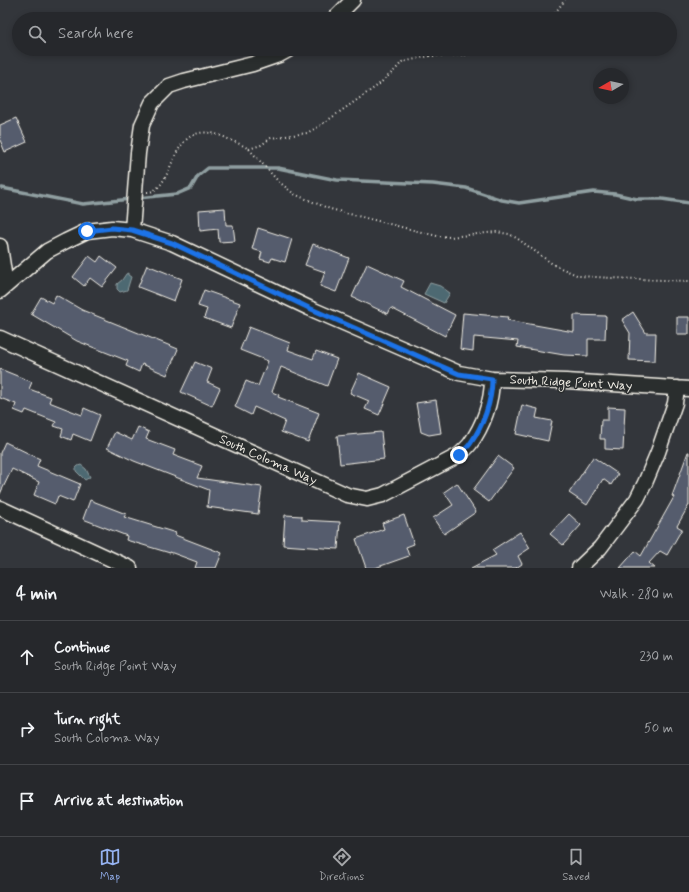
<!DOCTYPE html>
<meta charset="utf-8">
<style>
body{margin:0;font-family:Mynerve,sans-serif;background:#2e3034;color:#f1f3f6}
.compass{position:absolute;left:593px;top:68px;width:36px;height:36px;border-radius:50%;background:#26282c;box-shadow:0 2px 6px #0003;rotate:261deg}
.stop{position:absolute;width:12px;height:12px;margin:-9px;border:3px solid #1a73e8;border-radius:50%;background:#fff}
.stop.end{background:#1a73e8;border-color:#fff;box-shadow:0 1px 4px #0008}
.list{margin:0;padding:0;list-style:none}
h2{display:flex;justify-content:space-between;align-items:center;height:52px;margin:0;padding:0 16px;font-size:17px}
h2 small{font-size:13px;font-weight:400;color:#a4a6a9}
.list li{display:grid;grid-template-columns:26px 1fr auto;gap:12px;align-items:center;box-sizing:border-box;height:72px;padding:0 16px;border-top:1px solid #424448}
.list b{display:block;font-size:15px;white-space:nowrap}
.list p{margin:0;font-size:13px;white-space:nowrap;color:#a4a6a9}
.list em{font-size:13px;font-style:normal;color:#a4a6a9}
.icon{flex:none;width:22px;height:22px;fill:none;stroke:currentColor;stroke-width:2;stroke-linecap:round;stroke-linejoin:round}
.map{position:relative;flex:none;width:689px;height:568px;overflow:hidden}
.search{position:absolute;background:#26282c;box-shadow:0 2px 6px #0003;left:12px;right:12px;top:12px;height:44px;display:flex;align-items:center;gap:10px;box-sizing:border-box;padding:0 14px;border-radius:22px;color:#a4a6a9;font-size:15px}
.sheet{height:268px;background:#26282c}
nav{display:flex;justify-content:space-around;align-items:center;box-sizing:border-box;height:56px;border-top:1px solid #424448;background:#26282c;font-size:11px;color:#a4a6a9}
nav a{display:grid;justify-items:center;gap:2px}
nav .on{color:#95b2f1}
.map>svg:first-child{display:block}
.water{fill:#4d6972;stroke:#909fa1}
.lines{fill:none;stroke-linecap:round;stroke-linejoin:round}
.stream{stroke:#909fa1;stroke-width:3.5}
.building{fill:#555c6d;stroke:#f4f1e8}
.minor-casing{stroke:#f4f1e8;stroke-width:17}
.path{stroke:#f4f1e8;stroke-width:2;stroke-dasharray:1 3;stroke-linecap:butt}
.minor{stroke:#2a2d2e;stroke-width:14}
.route{stroke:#1a73e8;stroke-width:5}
.labels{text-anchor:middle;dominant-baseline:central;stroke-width:3;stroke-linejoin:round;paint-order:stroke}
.street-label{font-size:13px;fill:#f4f1e8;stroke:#2a2d2e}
</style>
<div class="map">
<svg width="689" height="568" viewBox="0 0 689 568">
<rect width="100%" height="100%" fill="#33363b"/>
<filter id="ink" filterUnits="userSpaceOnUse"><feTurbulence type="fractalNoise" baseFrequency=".025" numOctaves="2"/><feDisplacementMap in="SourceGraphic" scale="8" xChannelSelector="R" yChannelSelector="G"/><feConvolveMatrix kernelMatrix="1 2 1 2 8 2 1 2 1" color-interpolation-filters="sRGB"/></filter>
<g filter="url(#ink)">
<path class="water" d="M128 273V275L131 277 127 290 120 292 117 289V284L122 280 126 274Z
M430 283 440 286 450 293 444 303 424 294Z
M81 465 86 469 90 477 85 480 76 471V468L78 466Z"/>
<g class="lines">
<path class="stream" d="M2 188 83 204 131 199
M138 198 177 194 191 188 198 176 208 168H278L337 180 433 184 466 188 502 200 519 203 594 192 615 194 637 199H662L689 203"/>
</g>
<path class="building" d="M16 118 27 142 5 152 0 140V125Z
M225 208 226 225H233L235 241 219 242 218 229 200 231 199 210Z
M258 228 292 239 285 262 272 258 270 262 260 259 262 252 252 249Z
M313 244 349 258 336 292 320 286 325 272 305 265Z
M89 256 97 262 101 256 117 268 102 287 90 278 84 286 73 277Z
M367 264 404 281 401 287 455 315 445 336 391 308 388 314 352 297Z
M147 265 182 279 174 301 138 287Z
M204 290 240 303 231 328 204 318 207 309 198 306Z
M56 295 82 310 178 349 167 375 142 364 139 372 126 366 128 361 77 341 31 314 41 297 52 303Z
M633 312 646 333H656L655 361 629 360 630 333 622 320Z
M463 313 508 317 507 320 574 332V315L606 316 605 339H588V356L564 355 517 347 518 341 474 337 473 351 460 349Z
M677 317H689V334H677Z
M249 327 290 343 288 350 313 359 316 351 337 359 327 386 281 367 272 392 279 395 278 397 319 413 308 442 281 432 285 421 254 407 251 415 235 407 246 381 258 386 268 361 240 350Z
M195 362 212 369 207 382 220 388 212 406 181 392Z
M0 369 32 382 29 389 51 397 49 402 82 415 84 408 100 415 90 441 73 434 71 440 61 436 63 429 54 426 56 422 26 410 24 414 14 410 16 404 0 398Z
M359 373 391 387 379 415 365 409 369 401 350 393Z
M436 400 441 433 429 435 421 432 416 403Z
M522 405 538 409 536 418 552 421 548 441 516 434Z
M608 407 625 408 623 450 605 449V439H600L601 420H608Z
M138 427 149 432 146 439 175 450 173 455 202 466 197 478 262 487 258 514 207 507 209 490 134 461 107 448 115 432 132 440Z
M381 432 384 459 340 464 337 436Z
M5 442 40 459 37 466 80 484 73 502 58 496 55 504 34 495 39 482 12 469 0 494V453Z
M688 452H689V505L677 526 682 529 667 555 660 551 649 563 655 568H620L635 551 641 556 674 497 672 496Z
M498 456 514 468 489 502 473 490Z
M593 457 618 474 611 485 603 479 587 505 569 493Z
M457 483 476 512 444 534 433 518 453 505 444 492Z
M90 500 126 514 124 517 176 533 175 535 222 553 216 568H195L197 562 170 552V553L126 540 127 536 83 519Z
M569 514 581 525 563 545 550 534Z
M285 515 302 516V520L340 522 338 549 283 545Z
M404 515 414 544 406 547 409 556 375 568H366L356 539 384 529 382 523Z
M520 532 530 548 518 556 522 564 516 568H471L496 555 492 550Z"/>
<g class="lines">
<defs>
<path id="minor" d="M334 19 353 0
M132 230 138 153 142 125 152 103 169 86 184 81 253 64 279 55 290 49
M0 246 6 286
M0 291 47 251 66 241 87 231 112 228 132 230 172 243 309 308 459 373 492 379 566 381 689 389
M0 338 347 495 367 499 383 495 459 455C462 452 467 448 470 444 483 426 492 402 492 379
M0 508 130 568
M579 568 600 548 637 499 645 483 658 452 675 403 677 388"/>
</defs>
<use href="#minor" class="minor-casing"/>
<path class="path" d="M550 19 565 0
M249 149 261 145 271 138 307 133 318 127 377 86 395 70 402 62 430 56 467 55 479 51 495 49 522 53 527 49
M147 192C177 192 167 113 224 137 232 141 241 144 249 149L278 181 294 194 330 209 437 236 450 237 496 232 509 234 518 239 554 265 579 276 612 278 689 281"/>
<use href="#minor" class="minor"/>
</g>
</g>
<g class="lines" filter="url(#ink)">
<path class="route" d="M87 231 112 228 132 230 172 243 309 308 459 374 492 379C492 402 483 426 470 444 467 448 462 452 459 455"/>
</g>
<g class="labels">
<g class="street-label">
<text transform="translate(571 383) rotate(3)">South Ridge Point Way</text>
<text transform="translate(268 460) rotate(24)">South Coloma Way</text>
</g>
</g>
</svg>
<svg class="compass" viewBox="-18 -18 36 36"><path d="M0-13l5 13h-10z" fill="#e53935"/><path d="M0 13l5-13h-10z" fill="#a4a6a9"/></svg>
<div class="stop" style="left:87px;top:231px"></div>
<div class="stop end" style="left:459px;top:455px"></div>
<div class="search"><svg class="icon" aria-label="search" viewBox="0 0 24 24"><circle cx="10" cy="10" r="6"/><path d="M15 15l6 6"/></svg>Search here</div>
</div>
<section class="sheet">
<h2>4 min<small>Walk · 280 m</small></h2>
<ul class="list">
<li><svg class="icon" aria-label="ahead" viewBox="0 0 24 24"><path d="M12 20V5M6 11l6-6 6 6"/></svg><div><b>Continue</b><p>South Ridge Point Way</p></div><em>230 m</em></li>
<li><svg class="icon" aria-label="right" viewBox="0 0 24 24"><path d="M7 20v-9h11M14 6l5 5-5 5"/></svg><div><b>Turn right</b><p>South Coloma Way</p></div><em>50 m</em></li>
<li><svg class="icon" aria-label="arrive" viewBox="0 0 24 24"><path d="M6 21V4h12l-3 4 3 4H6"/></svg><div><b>Arrive at destination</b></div></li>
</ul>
</section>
<nav>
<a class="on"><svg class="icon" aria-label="map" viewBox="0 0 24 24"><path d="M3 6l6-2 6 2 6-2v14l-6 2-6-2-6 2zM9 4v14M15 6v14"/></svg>Map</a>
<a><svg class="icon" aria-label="directions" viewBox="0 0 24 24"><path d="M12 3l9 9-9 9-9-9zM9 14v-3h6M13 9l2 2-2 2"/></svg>Directions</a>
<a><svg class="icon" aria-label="saved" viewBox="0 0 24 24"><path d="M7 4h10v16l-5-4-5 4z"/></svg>Saved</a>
</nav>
